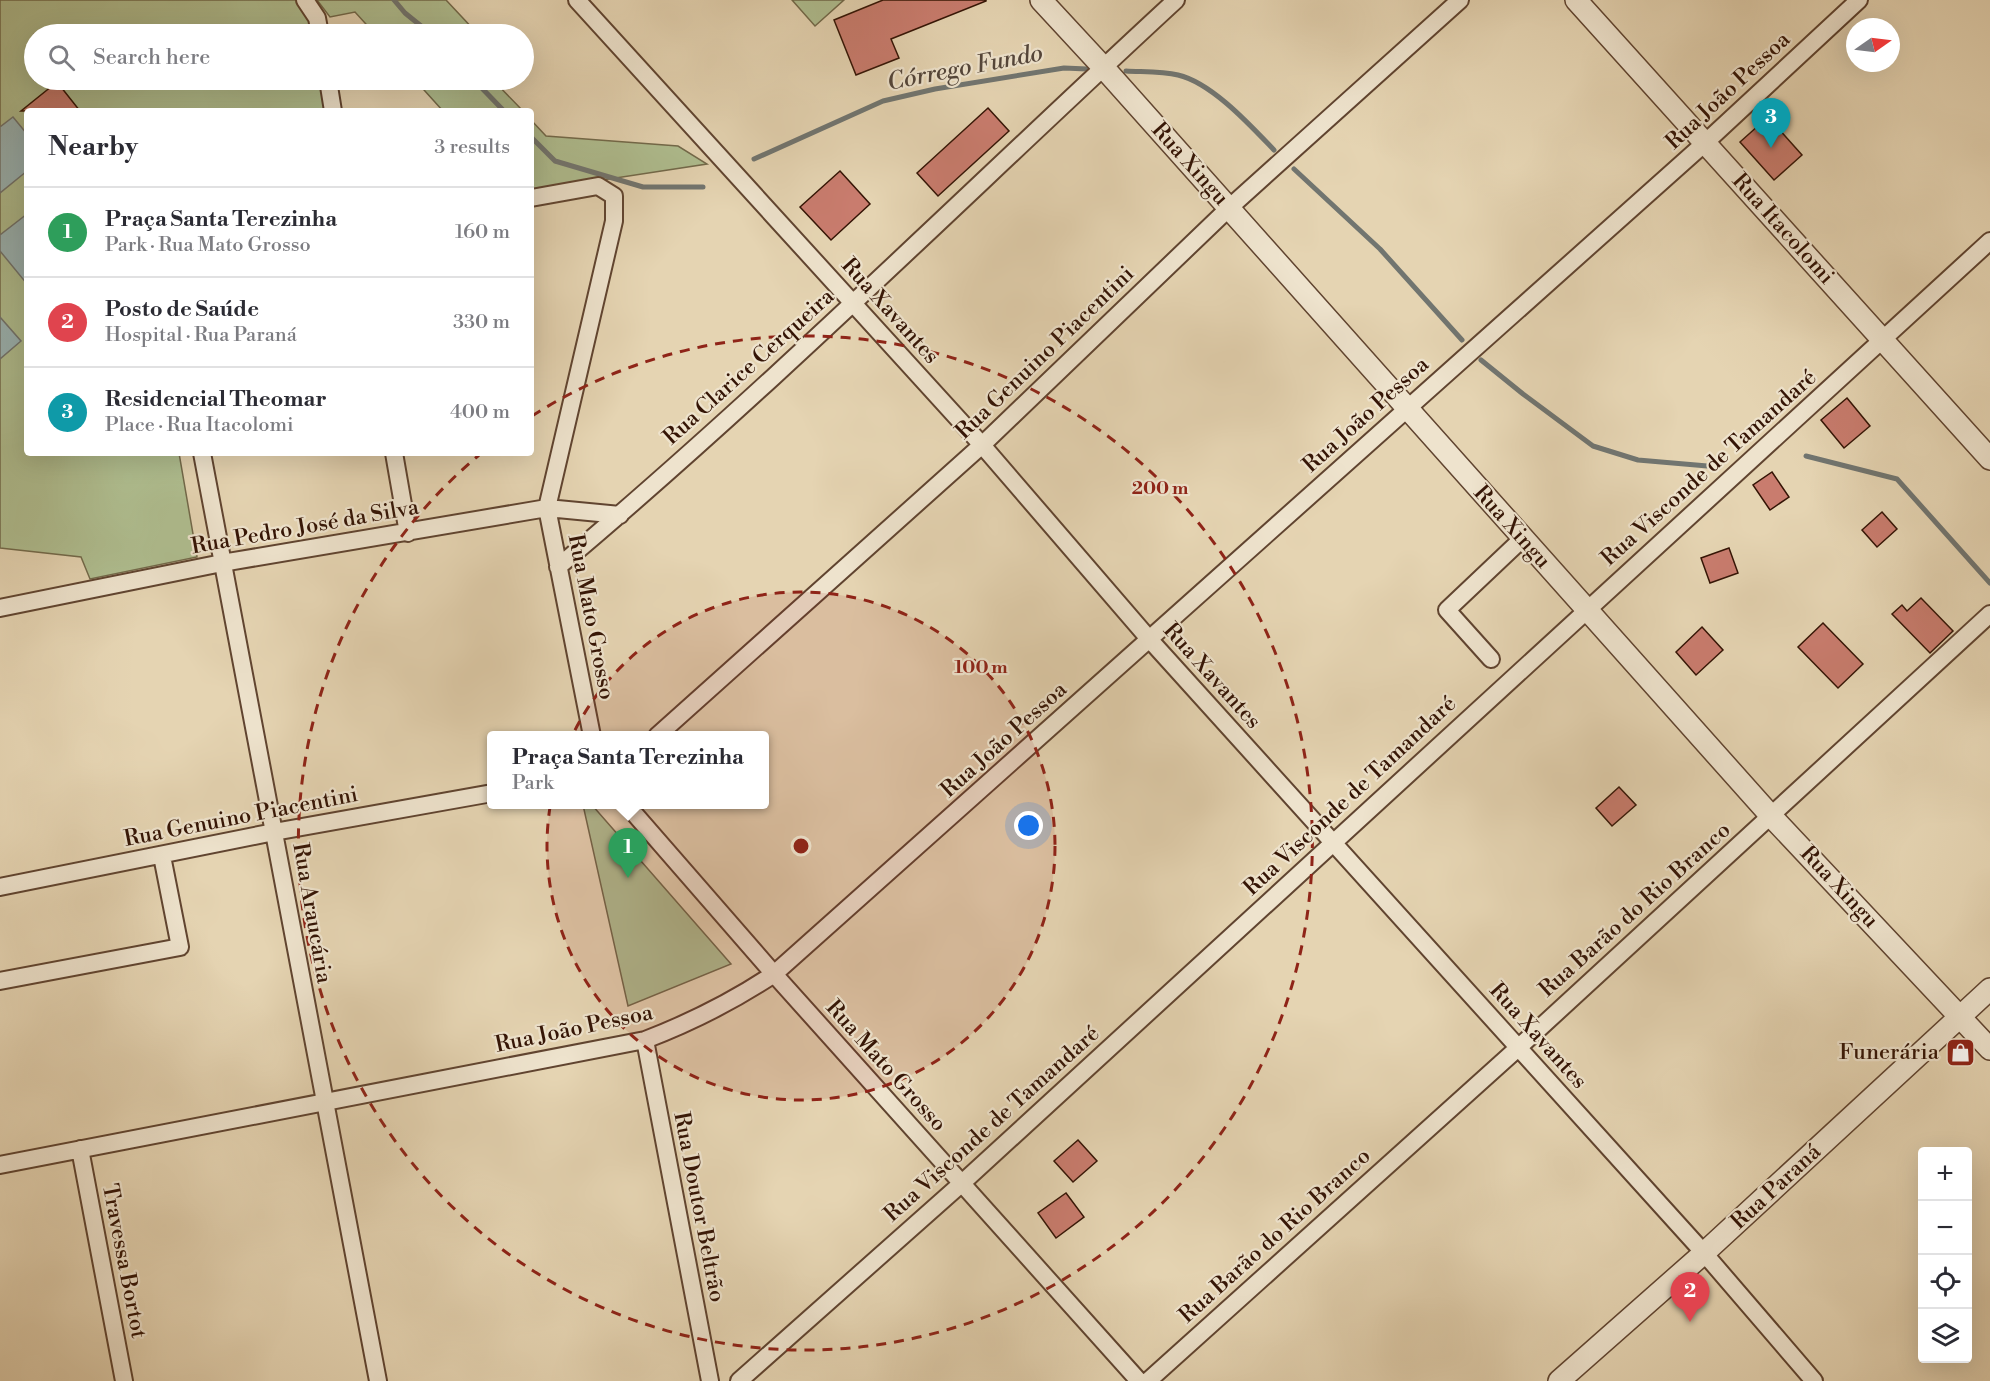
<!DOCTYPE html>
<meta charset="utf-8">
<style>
body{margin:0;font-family:"Libre Bodoni",serif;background:#f2f2f3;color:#2b2b33}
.controls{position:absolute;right:18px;bottom:18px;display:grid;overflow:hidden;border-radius:6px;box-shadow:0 6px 24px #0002}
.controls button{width:54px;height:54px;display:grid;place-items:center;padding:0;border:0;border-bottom:2px solid #e1e1e2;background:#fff;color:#2b2b33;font:30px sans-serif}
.compass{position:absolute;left:1846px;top:18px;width:54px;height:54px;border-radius:50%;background:#fff;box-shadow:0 6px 24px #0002;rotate:76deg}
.you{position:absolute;left:1029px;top:826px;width:21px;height:21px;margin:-15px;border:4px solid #fff;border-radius:50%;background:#1a73e8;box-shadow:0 0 0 9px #1a73e833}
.badge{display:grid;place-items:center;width:39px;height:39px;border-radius:50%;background:#0f766e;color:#fff;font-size:20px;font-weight:700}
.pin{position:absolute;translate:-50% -50px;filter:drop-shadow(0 2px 3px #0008)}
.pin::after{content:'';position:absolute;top:32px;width:21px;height:18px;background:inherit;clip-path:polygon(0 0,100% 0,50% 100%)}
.popup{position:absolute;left:487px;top:731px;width:282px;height:78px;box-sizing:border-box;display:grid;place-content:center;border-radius:6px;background:#fff;filter:drop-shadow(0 2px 4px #0005);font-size:20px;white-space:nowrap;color:#7c7c81}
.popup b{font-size:22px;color:#2b2b33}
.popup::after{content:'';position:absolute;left:50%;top:100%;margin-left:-12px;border:12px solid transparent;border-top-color:#fff}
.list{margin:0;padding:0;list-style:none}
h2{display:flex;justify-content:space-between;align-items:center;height:78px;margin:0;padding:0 24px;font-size:26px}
h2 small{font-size:20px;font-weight:400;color:#7c7c81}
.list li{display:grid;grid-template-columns:39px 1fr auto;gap:18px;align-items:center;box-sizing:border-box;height:90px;padding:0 24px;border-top:2px solid #e1e1e2}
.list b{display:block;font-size:22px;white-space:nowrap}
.list p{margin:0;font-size:20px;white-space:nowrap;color:#7c7c81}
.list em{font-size:20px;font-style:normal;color:#7c7c81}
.icon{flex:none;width:33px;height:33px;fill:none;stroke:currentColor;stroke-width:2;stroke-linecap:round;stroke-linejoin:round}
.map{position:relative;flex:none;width:1990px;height:1381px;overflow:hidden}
.search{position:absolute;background:#fff;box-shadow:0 6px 24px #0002;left:24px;top:24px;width:510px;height:66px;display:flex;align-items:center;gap:15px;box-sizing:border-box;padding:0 21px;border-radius:33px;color:#7c7c81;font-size:22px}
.panel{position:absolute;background:#fff;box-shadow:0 6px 24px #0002;left:24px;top:108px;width:510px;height:348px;border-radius:6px}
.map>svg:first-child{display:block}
.green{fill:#afbe90;stroke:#72694a;stroke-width:1.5}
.water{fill:#9ab6b7;stroke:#717570;stroke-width:1.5}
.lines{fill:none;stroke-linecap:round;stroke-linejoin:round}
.stream{stroke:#717570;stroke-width:5}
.building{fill:#c97c6e;stroke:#341405;stroke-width:1.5}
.minor-casing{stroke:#604430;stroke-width:20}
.tertiary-casing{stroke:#604430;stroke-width:24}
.minor{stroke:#eee3cd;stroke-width:16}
.tertiary{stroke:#eee3cd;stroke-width:21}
.ring{fill:none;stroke:#8f2418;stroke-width:3;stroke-dasharray:10 8}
.labels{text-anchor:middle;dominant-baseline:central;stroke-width:4.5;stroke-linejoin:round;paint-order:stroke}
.street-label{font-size:22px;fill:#341405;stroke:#eee3cd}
.poi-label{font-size:22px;fill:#341405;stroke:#eee3cd;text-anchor:end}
.water-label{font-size:24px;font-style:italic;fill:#53453a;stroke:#eee3cd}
.centre{fill:#8f2418;stroke:#eee3cd;stroke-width:3}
.ring-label{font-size:18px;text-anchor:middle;font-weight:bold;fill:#8f2418;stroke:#eee3cd;stroke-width:4.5;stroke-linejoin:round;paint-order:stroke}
</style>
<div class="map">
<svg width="1990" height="1381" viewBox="0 0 1990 1381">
<rect width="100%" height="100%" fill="#e5d4b2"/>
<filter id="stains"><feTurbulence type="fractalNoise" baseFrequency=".00333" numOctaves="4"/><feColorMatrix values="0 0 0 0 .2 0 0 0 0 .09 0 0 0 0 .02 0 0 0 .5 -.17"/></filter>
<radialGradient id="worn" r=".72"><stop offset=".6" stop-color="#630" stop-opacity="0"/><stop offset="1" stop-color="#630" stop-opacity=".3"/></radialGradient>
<path class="green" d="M0 0H298L311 20 313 34H34V80H320L325 111H27V453H179L197 557 90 579 81 557 0 548Z
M317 0H446L475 31 474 34H375L355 12 330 17Z
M792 0H844L815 26Z
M415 80H493L523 111H443Z
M531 120 546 136 678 146 707 164 531 191Z
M583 805H592L731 964 628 1006Z"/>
<path class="water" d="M13 117 27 134V171L0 193V127Z
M27 214V284L0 251V235Z
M0 317 21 341 0 359Z"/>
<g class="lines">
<path class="stream" d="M394 0 405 13 431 34
M1126 71C1142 72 1162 71 1178 75 1212 83 1250 125 1274 150
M474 80 504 111
M531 137 555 161 643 187H703
M754 159 883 101 935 89 1064 68 1087 69
M1294 169 1380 249 1462 340
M1481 360 1523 394 1593 446 1638 460 1719 467
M1806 456 1897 479 1990 583"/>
</g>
<path class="building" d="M883 0H986V1L891 39 899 58 856 75 834 20Z
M57 82 80 111H21Z
M988 108 1009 131 938 196 917 173Z
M1768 117 1802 155 1774 180 1740 142Z
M840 171 870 204 831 240 800 207Z
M1847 398 1870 426 1844 448 1821 420Z
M1772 472 1789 497 1770 510 1753 485Z
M1882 512 1897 529 1877 547 1862 530Z
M1729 548 1738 573 1710 583 1701 558Z
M1921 598 1953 631 1930 653 1892 614 1902 605 1907 611Z
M1823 623 1863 664 1838 688 1798 647Z
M1702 627 1723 650 1696 675 1676 652Z
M1619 787 1636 805 1612 826 1596 808Z
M1078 1140 1097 1161 1073 1182 1054 1161Z
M1066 1193 1084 1217 1056 1238 1038 1213Z"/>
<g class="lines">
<defs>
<path id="minor" d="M305 0 317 18 320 34
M577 0 982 445 1150 640 1704 1253 1814 1381
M328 80 333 111
M531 198 598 186 614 196V221L547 508 592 736
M202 453 378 1381
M394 453 408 533
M558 567C772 387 971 189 1176 0
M0 608 222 563 547 508 620 515
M1491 659 1447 610 1522 539
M657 736 982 445 1229 208 1460 0
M626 804 774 974 1139 1381
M0 887 274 832 492 793
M0 981 180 947 162 856
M645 1040 710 1381
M80 1149 124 1381
M0 1165 645 1040C692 1022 732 1002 774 974L1706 142 1859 0
M739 1381 961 1184 1990 241
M1148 1381 1518 1048 1990 614"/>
<path id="tertiary" d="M1041 0 1103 67 1771 816 1990 1049
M1576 0 1990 459
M1559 1381 1704 1253 1990 989"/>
</defs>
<use href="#minor" class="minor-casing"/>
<use href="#tertiary" class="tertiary-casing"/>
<use href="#minor" class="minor"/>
<use href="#tertiary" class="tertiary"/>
</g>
<circle cx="801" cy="846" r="254" fill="#8f2418" fill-opacity=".12"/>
<g class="ring">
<circle cx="801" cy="846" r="254"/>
<path d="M532 416A507 507 0 1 1 479 455"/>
</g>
<defs>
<symbol id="shop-square" viewBox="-11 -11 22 22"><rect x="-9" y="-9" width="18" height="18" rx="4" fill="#8f2418" stroke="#eee3cd"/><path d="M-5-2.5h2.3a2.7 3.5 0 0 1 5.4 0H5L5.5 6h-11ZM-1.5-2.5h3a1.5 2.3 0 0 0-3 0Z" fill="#fff"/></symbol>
</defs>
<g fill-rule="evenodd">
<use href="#shop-square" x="1944" y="1036" width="33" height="33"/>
</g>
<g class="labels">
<g class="street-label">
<text transform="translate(1728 91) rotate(-43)">Rua João Pessoa</text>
<text transform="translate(1190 164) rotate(48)">Rua Xingu</text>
<text transform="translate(1783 229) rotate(48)">Rua Itacolomi</text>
<text transform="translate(890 311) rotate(48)">Rua Xavantes</text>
<text transform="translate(1045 353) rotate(-44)">Rua Genuino Piacentini</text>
<text transform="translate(749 367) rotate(-42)">Rua Clarice Cerqueira</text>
<text transform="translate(1366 415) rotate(-42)">Rua João Pessoa</text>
<text transform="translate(1709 468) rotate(-42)">Rua Visconde de Tamandaré</text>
<text transform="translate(305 527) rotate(-10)">Rua Pedro José da Silva</text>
<text transform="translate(1512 527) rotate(48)">Rua Xingu</text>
<text transform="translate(591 617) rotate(79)">Rua Mato Grosso</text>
<text transform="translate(1212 676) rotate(48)">Rua Xavantes</text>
<text transform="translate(1004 740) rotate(-42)">Rua João Pessoa</text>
<text transform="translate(1350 796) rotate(-43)">Rua Visconde de Tamandaré</text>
<text transform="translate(241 817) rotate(-11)">Rua Genuino Piacentini</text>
<text transform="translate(1839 887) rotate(47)">Rua Xingu</text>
<text transform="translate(1635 910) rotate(-42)">Rua Barão do Rio Branco</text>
<text transform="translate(312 913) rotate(80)">Rua Araucária</text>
<text transform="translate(574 1029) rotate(-12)">Rua João Pessoa</text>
<text transform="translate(1538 1036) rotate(48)">Rua Xavantes</text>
<text transform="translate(886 1066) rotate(48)">Rua Mato Grosso</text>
<text transform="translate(992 1124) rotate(-42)">Rua Visconde de Tamandaré</text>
<text transform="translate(1776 1187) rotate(-43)">Rua Paraná</text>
<text transform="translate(699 1207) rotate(79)">Rua Doutor Beltrão</text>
<text transform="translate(1275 1236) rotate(-42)">Rua Barão do Rio Branco</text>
<text transform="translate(124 1261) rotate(79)">Travessa Bortot</text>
</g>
<g class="poi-label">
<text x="1939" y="1052">Funerária</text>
</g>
<g class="water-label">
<text transform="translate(965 68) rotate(-11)">Córrego Fundo</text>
</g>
</g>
<circle cx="801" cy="846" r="9" class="centre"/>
<g class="ring-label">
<text x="1160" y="494">200 m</text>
<text x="981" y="673">100 m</text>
</g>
<rect width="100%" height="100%" filter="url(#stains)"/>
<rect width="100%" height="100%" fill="url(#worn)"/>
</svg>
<div class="controls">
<button>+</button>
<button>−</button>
<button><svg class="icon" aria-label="locate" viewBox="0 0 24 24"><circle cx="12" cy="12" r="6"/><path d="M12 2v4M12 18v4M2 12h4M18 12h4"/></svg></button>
<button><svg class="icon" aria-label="layers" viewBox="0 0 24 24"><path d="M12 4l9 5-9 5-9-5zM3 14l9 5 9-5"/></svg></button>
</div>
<svg class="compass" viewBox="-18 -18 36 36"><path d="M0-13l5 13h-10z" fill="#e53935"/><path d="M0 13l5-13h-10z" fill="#7c7c81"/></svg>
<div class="you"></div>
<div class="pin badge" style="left:628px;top:878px;background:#2e9e5b">1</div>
<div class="popup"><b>Praça Santa Terezinha</b>Park</div>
<div class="pin badge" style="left:1690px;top:1322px;background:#e0444e">2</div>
<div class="pin badge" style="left:1771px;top:148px;background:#0f9aa8">3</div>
<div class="search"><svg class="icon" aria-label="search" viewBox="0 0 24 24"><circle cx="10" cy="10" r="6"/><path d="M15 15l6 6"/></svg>Search here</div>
<section class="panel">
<h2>Nearby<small>3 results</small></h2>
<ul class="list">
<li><span class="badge" style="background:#2e9e5b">1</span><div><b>Praça Santa Terezinha</b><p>Park · Rua Mato Grosso</p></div><em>160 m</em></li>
<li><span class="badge" style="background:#e0444e">2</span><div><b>Posto de Saúde</b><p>Hospital · Rua Paraná</p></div><em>330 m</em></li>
<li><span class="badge" style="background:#0f9aa8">3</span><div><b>Residencial Theomar</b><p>Place · Rua Itacolomi</p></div><em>400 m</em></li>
</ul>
</section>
</div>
